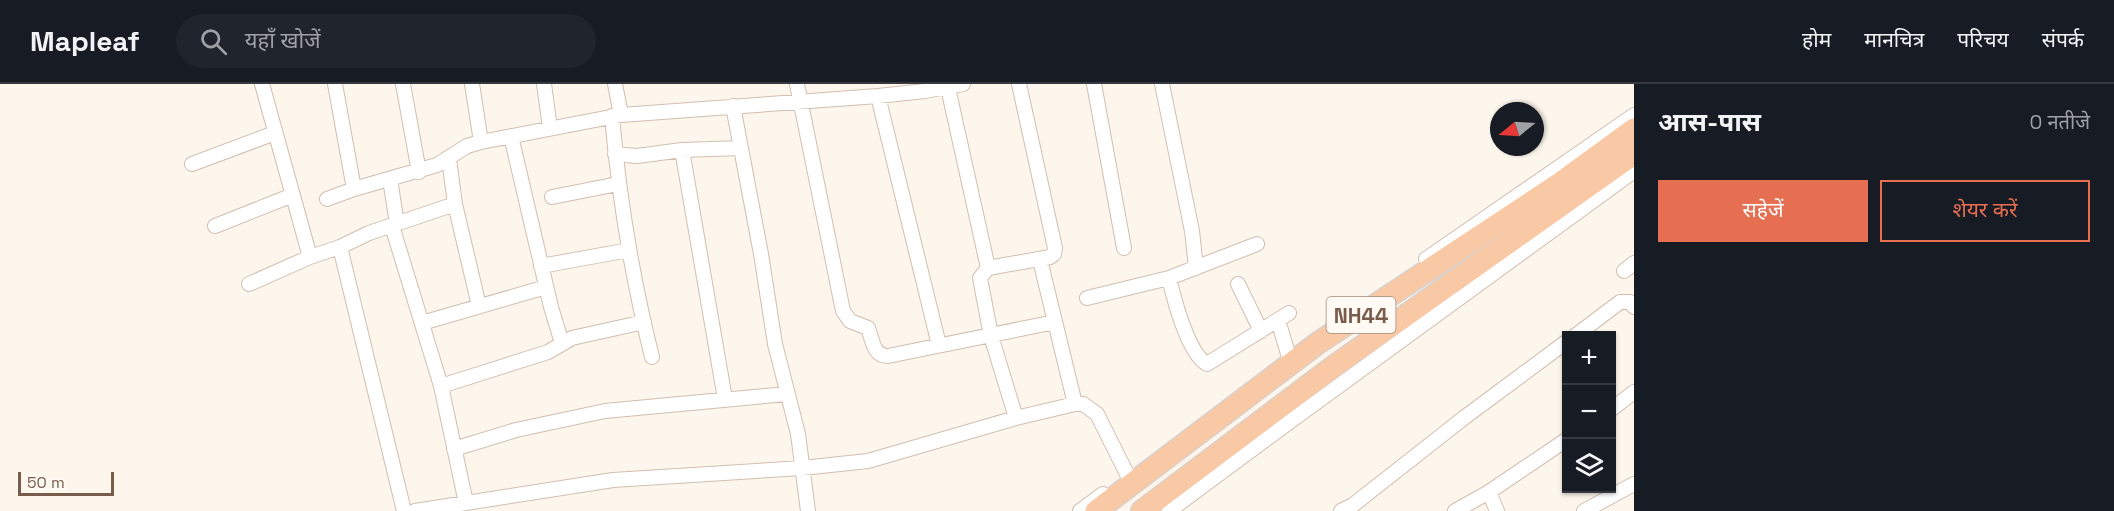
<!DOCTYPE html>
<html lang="hi">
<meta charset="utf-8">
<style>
body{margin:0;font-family:"Space Grotesk","Noto Sans Devanagari",sans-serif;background:#20242c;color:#f1f3f6}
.controls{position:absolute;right:18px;bottom:18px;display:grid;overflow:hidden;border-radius:0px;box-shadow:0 2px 4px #0004}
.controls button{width:54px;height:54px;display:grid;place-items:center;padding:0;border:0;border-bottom:2px solid #363941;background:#171b24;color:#f1f3f6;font:30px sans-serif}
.compass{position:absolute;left:1490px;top:18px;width:54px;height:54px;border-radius:50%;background:#171b24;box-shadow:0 2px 4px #0004;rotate:252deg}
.scale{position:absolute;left:18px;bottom:15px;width:96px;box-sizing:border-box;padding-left:6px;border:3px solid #7a5c4d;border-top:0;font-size:16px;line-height:21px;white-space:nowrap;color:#7a5c4d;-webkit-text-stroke:4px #fffaf3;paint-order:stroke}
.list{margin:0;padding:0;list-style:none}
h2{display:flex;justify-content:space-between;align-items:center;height:78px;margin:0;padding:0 24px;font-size:26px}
h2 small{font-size:20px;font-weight:400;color:#9ea1a6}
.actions{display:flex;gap:12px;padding:18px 24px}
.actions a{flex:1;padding:14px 0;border:2px solid #e76f51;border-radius:0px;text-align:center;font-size:21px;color:#e76f51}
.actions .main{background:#e76f51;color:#fff}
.icon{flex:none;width:33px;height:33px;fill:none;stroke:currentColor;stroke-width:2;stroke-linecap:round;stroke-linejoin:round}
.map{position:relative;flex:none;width:1634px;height:427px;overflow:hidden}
header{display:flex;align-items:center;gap:36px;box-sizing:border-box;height:84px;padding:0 30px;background:#171b24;border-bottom:2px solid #363941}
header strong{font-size:28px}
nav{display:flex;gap:33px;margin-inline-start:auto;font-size:21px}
.search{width:420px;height:54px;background:#20242c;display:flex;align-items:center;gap:15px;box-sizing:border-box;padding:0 21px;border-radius:33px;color:#9ea1a6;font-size:22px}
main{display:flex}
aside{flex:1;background:#171b24}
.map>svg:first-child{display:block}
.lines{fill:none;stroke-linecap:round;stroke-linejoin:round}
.minor-casing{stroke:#d1beb0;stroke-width:16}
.trunk-casing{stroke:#dad1cd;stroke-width:24}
.minor{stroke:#fff;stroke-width:14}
.trunk{stroke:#f9c8a4;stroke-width:21}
.labels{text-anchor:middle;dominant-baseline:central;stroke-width:5;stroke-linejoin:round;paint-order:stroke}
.shield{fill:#fffaf3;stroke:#a28b7f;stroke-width:1.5}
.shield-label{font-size:21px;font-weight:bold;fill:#7a5c4d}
</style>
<header>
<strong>Mapleaf</strong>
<div class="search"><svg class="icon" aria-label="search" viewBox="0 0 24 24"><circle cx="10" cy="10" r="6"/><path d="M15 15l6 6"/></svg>यहाँ खोजें</div>
<nav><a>होम</a><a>मानचित्र</a><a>परिचय</a><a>संपर्क</a></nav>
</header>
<main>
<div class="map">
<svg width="1634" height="427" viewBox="0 0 1634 427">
<rect width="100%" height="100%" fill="#fdf6ec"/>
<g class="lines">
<defs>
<path id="minor" d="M262 0 310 173
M335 0 354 105
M403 0 419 88
M472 0 481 58
M544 0 550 44
M615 0 621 31
M797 0 843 227 850 237 868 244C873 257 873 272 888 272L1055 238
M1094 0 1124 164
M1162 0 1192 147 1196 184
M948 4 988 184
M878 12 939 261
M733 22 761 170 775 260 798 350 808 427
M612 32C619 115 632 193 652 273
M511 52 551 223 562 259
M682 66 725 315
M615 70 637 72 682 66 741 64
M449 75 455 120 479 222
M192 80 275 49
M390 95 397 140
M552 113 618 100
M327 115 354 105 437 81 467 62 481 58 621 31 878 12 925 7 963 0
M215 142 293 111
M392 142 441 302 466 419
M340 163 404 427
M1426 175 1634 31
M1040 176 1075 320
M541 182 629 166
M1624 187 1634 179
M1169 194C1174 215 1188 270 1207 280L1289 229
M249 200 310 173 340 163 369 149 455 120
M1238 200 1261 247
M1087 214 1169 194 1257 160
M1278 236 1291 280
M422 239 546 203
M1575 252 1620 218H1630L1634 223
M441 302 548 268 572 254 644 238
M1612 325 1634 308
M1016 334 991 252 980 194 988 184 1050 173 1054 170 1055 164 1019 0
M454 365 516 346 605 327 787 310
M1489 408 1497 427
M415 427 613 396 802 384 868 377 1016 334 1075 320H1083L1097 330 1132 400
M1080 427 1103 410
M1169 427 1292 336 1634 87
M1341 427 1353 421 1465 333 1566 258
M1455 427 1489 408 1566 356
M1584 427 1634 400"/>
<path id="trunk" d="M1096 427 1318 259 1560 99 1634 45
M1142 427 1333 283 1634 70"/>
</defs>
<use href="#minor" class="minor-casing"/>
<use href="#trunk" class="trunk-casing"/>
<use href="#minor" class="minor"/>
<use href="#trunk" class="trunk"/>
</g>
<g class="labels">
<rect class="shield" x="1326.5" y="213" width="69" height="36" rx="4.5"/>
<g class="shield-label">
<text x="1361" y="231">NH44</text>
</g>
</g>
</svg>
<div class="controls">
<button>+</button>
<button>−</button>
<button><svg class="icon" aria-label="layers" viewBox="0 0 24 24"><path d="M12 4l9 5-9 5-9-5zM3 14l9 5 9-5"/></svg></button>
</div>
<svg class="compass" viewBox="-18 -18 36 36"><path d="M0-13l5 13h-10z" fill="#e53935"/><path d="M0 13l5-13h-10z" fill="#9ea1a6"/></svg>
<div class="scale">50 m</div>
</div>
<aside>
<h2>आस-पास<small>0 नतीजे</small></h2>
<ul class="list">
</ul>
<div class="actions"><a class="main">सहेजें</a><a>शेयर करें</a></div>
</aside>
</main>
